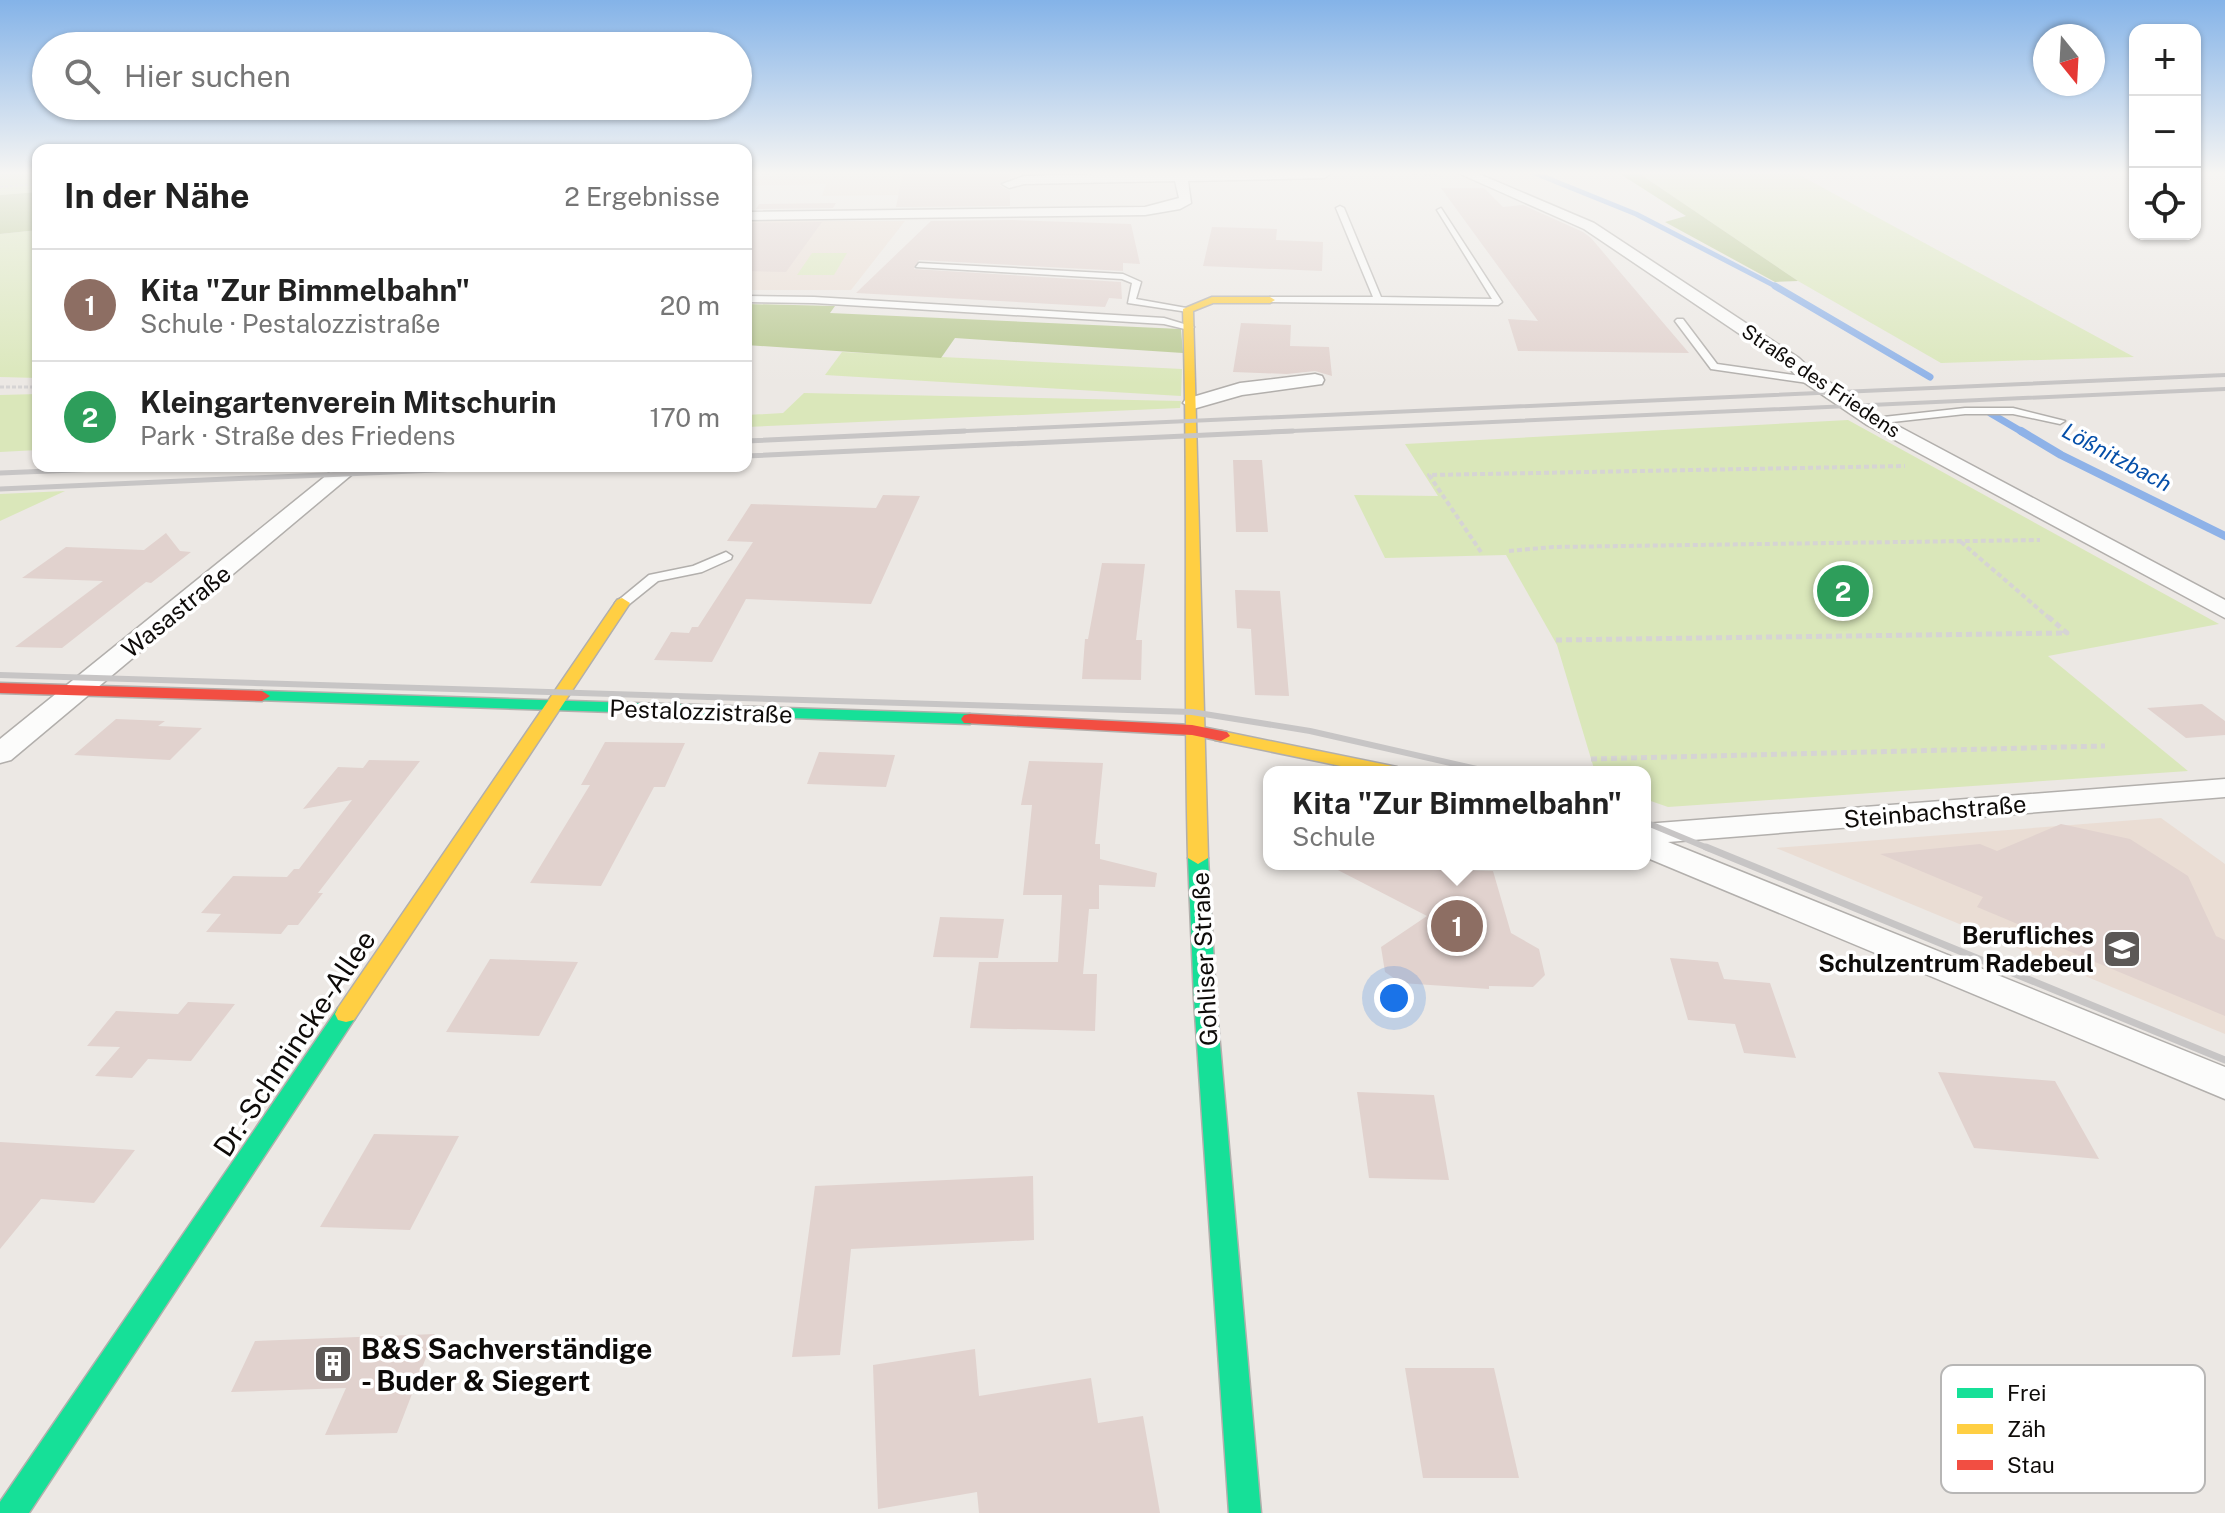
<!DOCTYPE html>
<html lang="de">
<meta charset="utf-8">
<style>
body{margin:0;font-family:"Public Sans",sans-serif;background:#f2f2f2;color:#222}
.controls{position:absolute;right:24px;top:24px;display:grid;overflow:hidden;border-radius:16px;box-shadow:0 2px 6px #0004}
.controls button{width:72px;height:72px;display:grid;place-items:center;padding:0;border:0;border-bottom:2px solid #e0e0e0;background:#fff;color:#222;font:40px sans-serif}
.compass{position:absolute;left:2033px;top:24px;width:72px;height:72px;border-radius:50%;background:#fff;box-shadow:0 2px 6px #0004;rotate:162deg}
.you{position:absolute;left:1394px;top:998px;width:28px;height:28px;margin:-20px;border:6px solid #fff;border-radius:50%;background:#1a73e8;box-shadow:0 0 0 12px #1a73e833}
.badge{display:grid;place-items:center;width:52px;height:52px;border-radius:50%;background:#7c3aed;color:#fff;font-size:26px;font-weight:700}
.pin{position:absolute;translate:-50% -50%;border:4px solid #fff;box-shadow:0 2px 8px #0006}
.popup{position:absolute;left:1263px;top:766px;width:388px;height:104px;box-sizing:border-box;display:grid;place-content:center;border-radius:16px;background:#fff;filter:drop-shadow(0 2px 6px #0005);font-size:26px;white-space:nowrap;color:#767676}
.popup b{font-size:30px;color:#222}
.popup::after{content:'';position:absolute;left:50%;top:100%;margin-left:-16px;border:16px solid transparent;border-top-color:#fff}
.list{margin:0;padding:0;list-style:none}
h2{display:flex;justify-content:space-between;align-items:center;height:104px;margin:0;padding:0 32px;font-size:34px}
h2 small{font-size:26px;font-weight:400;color:#767676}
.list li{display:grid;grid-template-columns:52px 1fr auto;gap:24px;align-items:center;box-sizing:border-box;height:112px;padding:0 32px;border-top:2px solid #e0e0e0}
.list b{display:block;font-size:30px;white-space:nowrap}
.list p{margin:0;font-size:26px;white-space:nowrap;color:#767676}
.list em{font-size:26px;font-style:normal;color:#767676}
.icon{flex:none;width:44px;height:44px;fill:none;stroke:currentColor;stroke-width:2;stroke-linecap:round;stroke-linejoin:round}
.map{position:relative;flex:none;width:2225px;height:1513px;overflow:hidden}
.search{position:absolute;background:#fff;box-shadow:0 2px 6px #0004;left:32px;top:32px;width:720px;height:88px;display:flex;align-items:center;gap:20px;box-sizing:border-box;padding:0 28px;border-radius:44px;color:#767676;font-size:30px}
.panel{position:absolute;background:#fff;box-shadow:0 2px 6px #0004;left:32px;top:144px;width:720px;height:328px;border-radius:16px}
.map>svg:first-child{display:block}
.education{fill:#eaddd4}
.green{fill:#dae7ba}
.forest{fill:#baca93}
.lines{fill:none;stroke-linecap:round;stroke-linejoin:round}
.stream-far2{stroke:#8eb2e8;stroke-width:5}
.stream-far1{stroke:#8eb2e8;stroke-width:7}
.stream{stroke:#8eb2e8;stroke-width:8}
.building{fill:#e1d2ce}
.lane-casing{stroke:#b2afac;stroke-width:3}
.street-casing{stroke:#b2afac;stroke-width:3}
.fast-casing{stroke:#b2afac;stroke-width:3}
.slow-casing{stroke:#b2afac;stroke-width:3}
.jam-casing{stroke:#b2afac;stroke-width:3}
.path-far3{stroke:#d6d4d4;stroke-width:2;stroke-dasharray:3 2;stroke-linecap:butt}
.path-far2{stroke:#d6d4d4;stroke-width:3;stroke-dasharray:4 2;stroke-linecap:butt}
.path-far1{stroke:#d6d4d4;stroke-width:4;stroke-dasharray:5 3;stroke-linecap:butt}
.path{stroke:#d6d4d4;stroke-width:5;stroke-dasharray:6 4;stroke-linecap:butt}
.lane{fill:#fcfcfb;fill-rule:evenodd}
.street{fill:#fcfcfb;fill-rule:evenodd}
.fast{fill:#16e098;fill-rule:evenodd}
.slow{fill:#ffcf43;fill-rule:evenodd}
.jam{fill:#f24e42;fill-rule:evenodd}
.rail-far3{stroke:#c7c5c5;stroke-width:4}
.rail-far2{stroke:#c7c5c5;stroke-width:5}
.rail-far1{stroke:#c7c5c5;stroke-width:6}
.rail{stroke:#c7c5c5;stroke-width:7}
.labels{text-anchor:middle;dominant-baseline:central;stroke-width:7;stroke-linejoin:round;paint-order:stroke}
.far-street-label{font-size:20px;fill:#0e0b09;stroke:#fff}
.far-water-label{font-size:22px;font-style:italic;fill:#054fa9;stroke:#fff}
.street-label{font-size:24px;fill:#0e0b09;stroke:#fff}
.poi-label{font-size:24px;font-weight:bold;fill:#0e0b09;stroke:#fff;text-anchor:end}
.near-street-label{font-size:28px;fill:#0e0b09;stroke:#fff}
.near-poi-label{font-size:28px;font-weight:bold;fill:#0e0b09;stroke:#fff;text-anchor:start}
.key{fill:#fff;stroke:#b7b6b5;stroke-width:2}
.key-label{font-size:22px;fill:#0e0b09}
</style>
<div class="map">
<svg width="2225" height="1513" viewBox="0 0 2225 1513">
<rect width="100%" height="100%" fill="#ece8e4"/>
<path class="education" d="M793 172H1015L1016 175 982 176V194L822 196 826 184 746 186 751 178Z
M746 221H905L851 290H746Z
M2161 818 2225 864V1034L1776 848Z"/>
<path class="green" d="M0 172H38V192L0 195Z
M1637 172H1794L2134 357 1941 363 1798 281Z
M38 230V378L0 377V234Z
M812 253H847L834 275H797Z
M842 352 1182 369 1181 396 825 375Z
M804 393 1181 401 1180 408 746 427V415L783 413Z
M38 394V450L0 452V395Z
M1848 420 2219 624 2048 656 2188 771 1668 807 1645 799V772H1595L1557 645 1506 555 1385 558 1354 495 1438 496 1405 444Z
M65 491 0 521V494Z"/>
<path class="forest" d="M1617 172H1637L1798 281 1775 282 1665 222 1686 216Z
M38 192V230L0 234V195Z
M746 304 835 306 830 313 1181 329 1183 353 955 338 941 358 746 345Z"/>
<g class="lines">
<path class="stream-far2" d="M1532 172 1636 214 1779 288"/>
<path class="stream-far1" d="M1775 286 1930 377
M1990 413 2024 433"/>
<path class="stream" d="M2021 431 2061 455 2225 536"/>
</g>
<path class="building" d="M903 172H1010V178L999 185 1010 191V206L896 207Z
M1441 188H1484L1503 207 1523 205 1583 232 1591 238 1689 353 1518 351 1508 319 1538 321Z
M836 203 833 208 756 209 759 204Z
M1012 220 1131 224 1140 264 1123 263V271L919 260 914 269 1121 282 1122 299 1109 298 1105 307 856 293 931 221Z
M822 222 786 272 746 271 748 223Z
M1212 227 1277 229 1276 240 1323 242 1322 271 1203 266Z
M1241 323 1291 325 1290 346 1329 347 1332 376 1315 371 1287 374 1233 372Z
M1233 460H1262L1268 532H1236Z
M883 495 920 496 871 604 746 599 712 662 654 660 671 632 689 633 692 627H698L753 542 727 541 751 504 876 508Z
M166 533 180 551 191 552 151 583 146 582 62 648 15 647 103 581 22 578 66 547 144 550Z
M1102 563 1145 564 1136 640H1142L1141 680 1082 679 1085 639H1088Z
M1235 590 1280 591 1289 696 1255 695 1251 629 1237 628Z
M2202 704 2225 721V735L2186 738 2147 708Z
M116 719 165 721 158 726 202 728 170 760 74 755Z
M605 742 685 743 665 787H654L601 886 530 883 590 785H581Z
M819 752 895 755 886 787 807 784Z
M369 760 420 761 318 893H323L298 925H288L281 934 206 932 221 914 201 913 233 876 287 877 294 869H299L352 800 303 809 338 767 363 768Z
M1029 761 1103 763 1095 844H1100V859L1157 873 1155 887 1099 885V909H1089L1083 974H1097L1095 1031 970 1028 979 962H1058L1062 895H1023L1032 805H1021Z
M2061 824 2130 839 2188 876 2216 936 2225 940V1016L2030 935 2032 930 1977 907 1983 897 1880 854 1980 844 1997 851Z
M1422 864H1457L1458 870 1493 871 1511 933 1539 949 1545 975 1533 987 1489 986V989L1401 983 1385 972 1381 947 1427 916 1332 867 1423 869Z
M940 917 1004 919 998 958 933 957Z
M1670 958 1718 962 1724 979 1770 983 1796 1058 1744 1053 1735 1024 1688 1020Z
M490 959 578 962 539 1036 446 1032Z
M188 1002 235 1004 191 1061 148 1059 132 1078 95 1076 120 1047 87 1046 116 1011 178 1014Z
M1938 1072 2055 1081 2099 1159 1974 1148Z
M1357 1092 1434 1095 1449 1180 1369 1178Z
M374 1134 459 1136 410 1230 320 1227Z
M0 1142 135 1150 94 1203 41 1199 0 1249Z
M1033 1176 1034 1240 851 1249 840 1355 792 1357 815 1186Z
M435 1334 397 1433 325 1435 346 1388 231 1392 255 1341Z
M975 1349 979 1396 1091 1378 1098 1423 1143 1416 1160 1513H979L977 1492 878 1509 873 1365Z
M1405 1368H1494L1519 1478H1423Z"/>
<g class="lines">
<defs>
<path id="lane" d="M1340 206 1344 208 1381 297 1492 299 1437 210 1441 208 1502 302 1498 305 1267 302 1266 300 1270 297H1373L1336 208Z
M919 263 1123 274 1141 282 1136 299 1192 309 1188 312 1128 303 1132 283 1122 279 916 267Z
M746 296 814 297 1164 318 1194 327 1189 330 1164 324 814 303 746 302Z
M1677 319H1683L1717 364 1815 378 1820 381 1815 384 1711 369 1675 321Z
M1965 408H2013L2065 421 2060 424 2013 414H1965L1874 424 1869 421 1874 418Z
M726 552 732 556 731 559 702 572 658 581 627 606 622 607 615 603 649 575 693 566Z"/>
<path id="street" d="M1179 172 1330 174 1324 178 1188 181 1191 203 1180 209 1145 215 746 220V212L1145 207 1179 198 1175 181 1024 184 1009 188 1002 184 1024 176Z
M1456 172H1474L1594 223 1799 358 1813 371 1881 417 2225 600V618L1867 425 1799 379 1787 366 1584 229Z
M1315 374 1322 376 1324 380 1322 384 1242 395 1193 409 1183 403 1186 399 1240 383Z
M338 466H362L11 760 0 763V739Z
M2225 779V797L1668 842 2225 1067V1099L1645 857V824Z"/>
<path id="fast" d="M262 691 970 714 979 719 970 724 256 700 254 696 256 692Z
M1198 852 1208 858 1216 999 1261 1513H1229L1194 999 1188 858Z
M346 1006 354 1008 357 1014 354 1020 29 1513H0V1502L338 1008Z"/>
<path id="slow" d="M1212 297H1270L1275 300 1270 303H1213L1193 311 1208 858 1198 864 1188 858C1183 675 1189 492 1183 309Z
M622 598 630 603 354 1020 346 1022 338 1020 335 1014 338 1008 617 600Z
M1221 731 1397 767 1406 772H1370L1215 740 1212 736 1215 732Z"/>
<path id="jam" d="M0 683 262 691 270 696 262 701 0 693Z
M970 714 1192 725 1227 732 1230 736 1221 741 1192 735 964 723 961 719 964 715Z"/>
</defs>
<use href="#lane" class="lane-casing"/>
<use href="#street" class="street-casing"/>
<use href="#fast" class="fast-casing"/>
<use href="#slow" class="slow-casing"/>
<use href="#jam" class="jam-casing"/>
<path class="path-far3" d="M1414 174 1441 176
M746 176 780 172
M0 187 38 184"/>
<path class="path-far2" d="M0 387H38"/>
<path class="path-far1" d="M1961 542 2048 617
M1509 551 1553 547 2040 540
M1481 552 1429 475 1905 466"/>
<path class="path" d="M1556 640 2067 633 2046 615
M1591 759 2105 746"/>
<use href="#lane" class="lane"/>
<use href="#street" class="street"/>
<use href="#fast" class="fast"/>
<use href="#slow" class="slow"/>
<use href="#jam" class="jam"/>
<path class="rail-far3" d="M920 433 2225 375
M1249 433 2225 389"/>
<path class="rail-far2" d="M746 441 965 431
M746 456 1293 431
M0 473 173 466
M0 489 526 466"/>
<path class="rail-far1" d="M0 675 1192 712 1310 731 1490 772
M1645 822 1710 849"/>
<path class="rail" d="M1706 847 2225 1060"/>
</g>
<linearGradient id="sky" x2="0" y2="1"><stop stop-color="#84b3e8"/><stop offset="0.45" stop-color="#f6f5f3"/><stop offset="1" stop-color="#f6f5f3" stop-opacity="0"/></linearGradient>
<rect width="2225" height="384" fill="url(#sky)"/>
<defs>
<symbol id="school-square" viewBox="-11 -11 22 22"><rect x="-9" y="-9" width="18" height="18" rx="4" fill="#5c5856" stroke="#fff"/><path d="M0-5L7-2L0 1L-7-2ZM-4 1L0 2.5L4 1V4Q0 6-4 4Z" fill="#fff"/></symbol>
<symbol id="building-square" viewBox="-11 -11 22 22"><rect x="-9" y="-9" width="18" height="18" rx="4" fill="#5c5856" stroke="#fff"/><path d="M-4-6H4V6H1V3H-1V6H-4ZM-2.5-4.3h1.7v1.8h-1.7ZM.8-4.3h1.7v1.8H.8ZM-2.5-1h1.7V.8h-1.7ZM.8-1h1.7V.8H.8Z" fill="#fff"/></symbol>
</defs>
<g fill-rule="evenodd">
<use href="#school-square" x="2100" y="927" width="44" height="44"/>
<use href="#building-square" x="311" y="1342" width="44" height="44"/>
</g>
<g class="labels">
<g class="far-street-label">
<text transform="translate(1821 381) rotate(34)">Straße des Friedens</text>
</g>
<g class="far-water-label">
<text transform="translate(2117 457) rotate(28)">Lößnitzbach</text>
</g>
<g class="street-label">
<text transform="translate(176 611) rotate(-39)">Wasastraße</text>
<text transform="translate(701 711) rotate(2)">Pestalozzistraße</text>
<text transform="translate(1935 811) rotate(-5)">Steinbachstraße</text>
<text transform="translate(1204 959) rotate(-93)">Gohliser Straße</text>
</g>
<g class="poi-label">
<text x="2094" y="935">Berufliches<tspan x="2094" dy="28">Schulzentrum Radebeul</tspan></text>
</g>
<g class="near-street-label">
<text transform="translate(294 1043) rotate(-56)">Dr.-Schmincke-Allee</text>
</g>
<g class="near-poi-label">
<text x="361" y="1348">B&amp;S Sachverständige<tspan x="361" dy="32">- Buder &amp; Siegert</tspan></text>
</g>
</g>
<rect x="1941" y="1365" width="264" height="128" rx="12" class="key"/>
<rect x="1957" y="1388" width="36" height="10" fill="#16e098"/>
<rect x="1957" y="1424" width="36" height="10" fill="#ffcf43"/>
<rect x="1957" y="1460" width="36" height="10" fill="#f24e42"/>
<g class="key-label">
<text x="2007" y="1401">Frei</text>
<text x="2007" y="1437">Zäh</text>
<text x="2007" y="1473">Stau</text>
</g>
</svg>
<div class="controls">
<button>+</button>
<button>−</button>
<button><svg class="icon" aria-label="locate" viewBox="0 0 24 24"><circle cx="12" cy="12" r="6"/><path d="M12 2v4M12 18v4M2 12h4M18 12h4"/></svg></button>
</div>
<svg class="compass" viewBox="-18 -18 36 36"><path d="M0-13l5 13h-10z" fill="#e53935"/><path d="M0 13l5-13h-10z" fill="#767676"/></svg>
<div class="you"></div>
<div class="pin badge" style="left:1457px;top:926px;background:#8d6e63">1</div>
<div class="popup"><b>Kita &quot;Zur Bimmelbahn&quot;</b>Schule</div>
<div class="pin badge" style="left:1843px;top:591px;background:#2e9e5b">2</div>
<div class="search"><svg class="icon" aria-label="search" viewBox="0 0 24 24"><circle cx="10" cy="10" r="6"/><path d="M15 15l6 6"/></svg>Hier suchen</div>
<section class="panel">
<h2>In der Nähe<small>2 Ergebnisse</small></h2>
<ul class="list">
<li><span class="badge" style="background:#8d6e63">1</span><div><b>Kita &quot;Zur Bimmelbahn&quot;</b><p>Schule · Pestalozzistraße</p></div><em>20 m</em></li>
<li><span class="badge" style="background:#2e9e5b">2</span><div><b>Kleingartenverein Mitschurin</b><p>Park · Straße des Friedens</p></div><em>170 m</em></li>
</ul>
</section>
</div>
